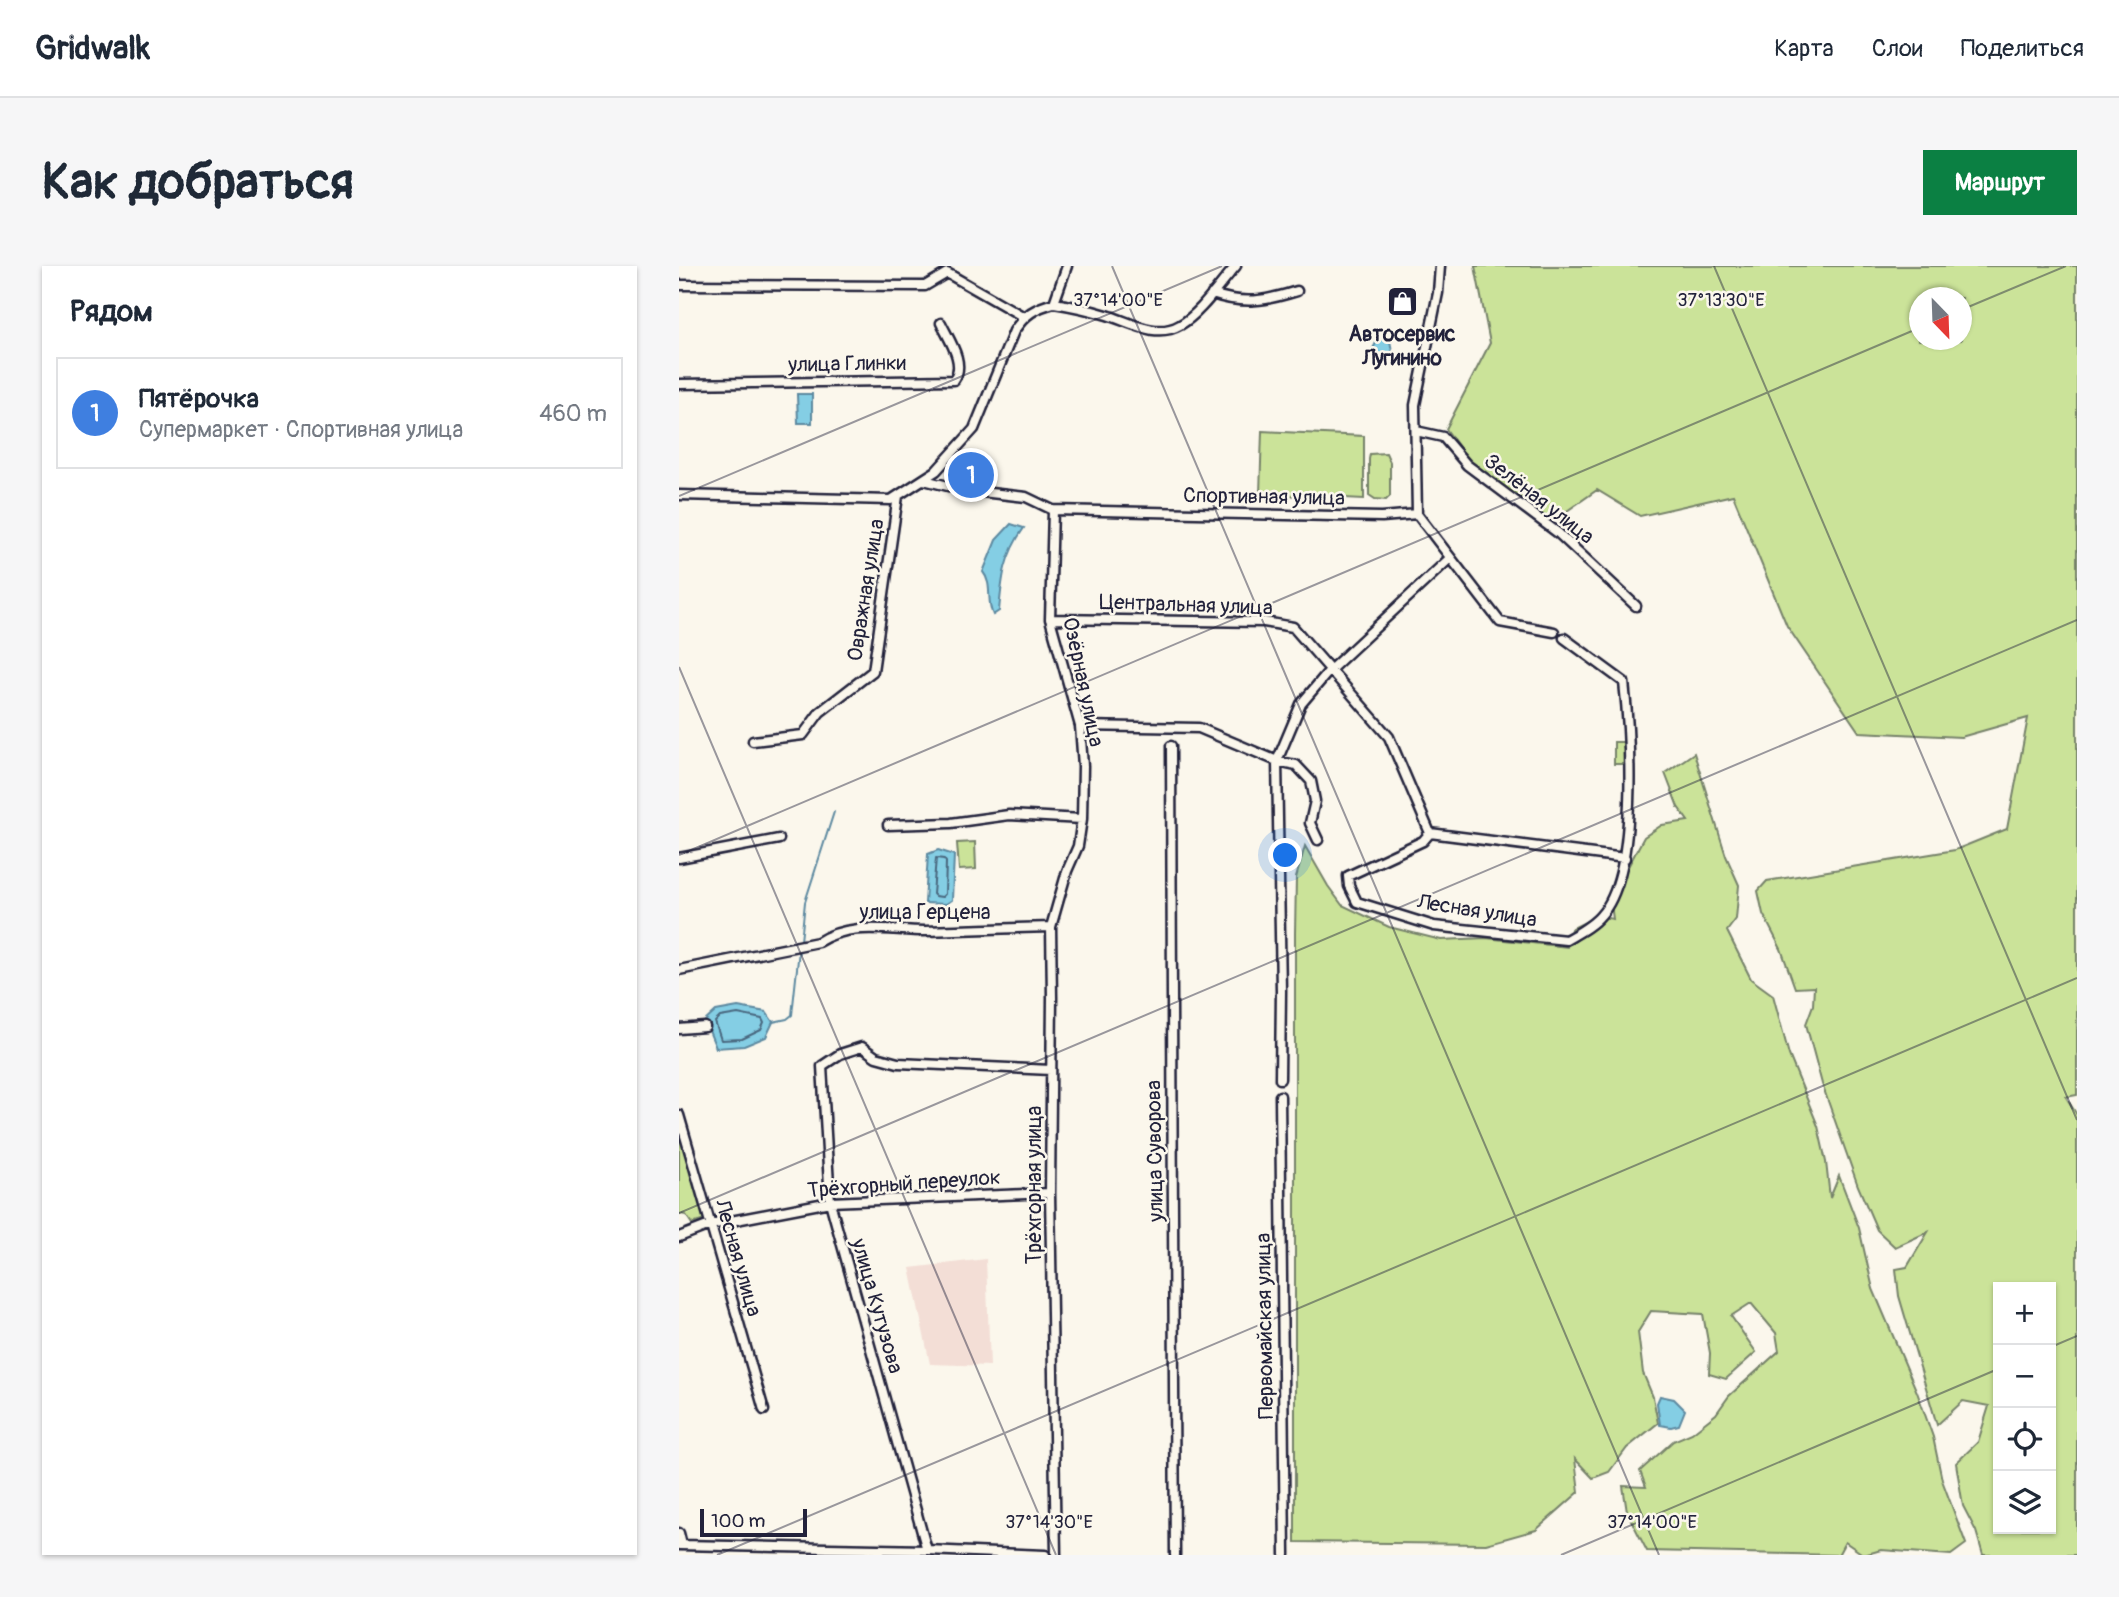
<!DOCTYPE html>
<html lang="ru">
<meta charset="utf-8">
<style>
body{margin:0;font-family:Pangolin,sans-serif;background:#f6f6f7;color:#1f2937}
.controls{position:absolute;right:21px;bottom:21px;display:grid;overflow:hidden;border-radius:0px;box-shadow:0 2px 5px #0004}
.controls button{width:63px;height:63px;display:grid;place-items:center;padding:0;border:0;border-bottom:2px solid #e0e1e3;background:#fff;color:#1f2937;font:35px sans-serif}
.compass{position:absolute;left:1230px;top:21px;width:63px;height:63px;border-radius:50%;background:#fff;box-shadow:0 2px 5px #0004;rotate:157deg}
.scale{position:absolute;left:21px;bottom:18px;width:107px;box-sizing:border-box;padding-left:7px;border:4px solid #22223b;border-top:0;font-size:19px;line-height:24px;white-space:nowrap;color:#22223b;-webkit-text-stroke:5px #fbf7ec;paint-order:stroke}
.you{position:absolute;left:607px;top:590px;width:24px;height:24px;margin:-18px;border:5px solid #fff;border-radius:50%;background:#1a73e8;box-shadow:0 0 0 10px #1a73e833}
.badge{display:grid;place-items:center;width:46px;height:46px;border-radius:50%;background:#0b8043;color:#fff;font-size:23px;font-weight:700}
.pin{position:absolute;translate:-50% -50%;border:4px solid #fff;box-shadow:0 2px 7px #0006}
.list{margin:0;padding:0;list-style:none}
h2{display:flex;justify-content:space-between;align-items:center;height:91px;margin:0;padding:0 28px;font-size:30px}
h2 small{font-size:23px;font-weight:400;color:#747a83}
.list li{display:grid;grid-template-columns:46px 1fr auto;gap:21px;align-items:center;box-sizing:border-box;height:112px;margin:0 14px 14px;padding:0 14px;border:2px solid #e0e1e3;border-radius:0px}
.list b{display:block;font-size:26px;white-space:nowrap}
.list p{margin:0;font-size:23px;white-space:nowrap;color:#747a83}
.list em{font-size:23px;font-style:normal;color:#747a83}
.icon{flex:none;width:38px;height:38px;fill:none;stroke:currentColor;stroke-width:2;stroke-linecap:round;stroke-linejoin:round}
.map{position:relative;flex:none;width:1398px;height:1289px;overflow:hidden;border-radius:0px}
header{display:flex;align-items:center;gap:42px;box-sizing:border-box;height:98px;padding:0 35px;background:#fff;border-bottom:2px solid #e0e1e3}
header strong{font-size:33px}
nav{display:flex;gap:38px;margin-inline-start:auto;font-size:24px}
.intro{display:flex;align-items:center;justify-content:space-between;box-sizing:border-box;height:168px;padding:0 42px}
h1{margin:0;font-size:49px}
.button{padding:18px 32px;border-radius:0px;background:#0b8043;color:#fff;font-size:24px;font-weight:700}
main{display:flex;gap:42px;padding:0 42px}
aside{flex:1;background:#fff;border-radius:0px;box-shadow:0 2px 5px #0004}
.map>svg:first-child{display:block}
.built{fill:#f3ded6}
.green{fill:#cbe399;stroke:#76826a;stroke-width:2;fill-rule:evenodd}
.water{fill:#84cee4;stroke:#5d89a0;stroke-width:2}
.lines{fill:none;stroke-linecap:round;stroke-linejoin:round}
.shore{stroke:#49677f;stroke-width:2}
.stream{stroke:#5d89a0;stroke-width:2}
.street-casing{stroke:#22223b;stroke-width:13}
.street{stroke:#fbf7ec;stroke-width:8}
.ticks{fill:none;stroke:#22223b;stroke-width:2;stroke-opacity:0.45}
.labels{text-anchor:middle;dominant-baseline:central;stroke-width:5;stroke-linejoin:round;paint-order:stroke}
.poi-label{font-size:21px;font-weight:bold;fill:#22223b;stroke:#fbf7ec}
.street-label{font-size:21px;fill:#22223b;stroke:#fbf7ec}
.ticks-label{font-size:18px;text-anchor:middle;fill:#22223b;stroke:#fbf7ec;stroke-width:5;stroke-linejoin:round;paint-order:stroke}
</style>
<header>
<strong>Gridwalk</strong>
<nav><a>Карта</a><a>Слои</a><a>Поделиться</a></nav>
</header>
<div class="intro"><h1>Как добраться</h1><a class="button">Маршрут</a></div>
<main>
<aside>
<h2>Рядом<small></small></h2>
<ul class="list">
<li><span class="badge" style="background:#3f7fe0">1</span><div><b>Пятёрочка</b><p>Супермаркет · Спортивная улица</p></div><em>460 m</em></li>
</ul>
</aside>
<div class="map">
<svg width="1398" height="1289" viewBox="0 0 1398 1289">
<rect width="100%" height="100%" fill="#fbf7ec"/>
<filter id="ink" filterUnits="userSpaceOnUse"><feTurbulence type="fractalNoise" baseFrequency=".0143" numOctaves="2"/><feDisplacementMap in="SourceGraphic" scale="14" xChannelSelector="R" yChannelSelector="G"/><feConvolveMatrix kernelMatrix="1 2 1 2 8 2 1 2 1" color-interpolation-filters="sRGB"/></filter>
<g filter="url(#ink)">
<path class="built" d="M307 993 311 1100 251 1098 231 1002Z"/>
<path class="green" d="M796 0H1398V829L1387 831 1398 849V1289H1304L1297 1265 1284 1240 1277 1197 1299 1176 1310 1140 1284 1135 1258 1159 1220 1030 1217 1003 1228 1001 1249 966 1216 981 1198 964 1179 920 1143 818 1127 758 1134 739 1135 721 1116 722 1102 683 1084 648 1079 625 1088 615 1276 584 1328 563 1349 452 1282 471 1180 466 1108 360 1054 229 961 250 918 224 875 254 860 255 818 215 791 196 767 163 811 77ZM1240 32H1282V74H1240ZM1319 1021H1372V1263H1319Z
M583 165 685 170V233L581 228Z
M707 187 711 196V230L707 234 696 233 690 229V193L691 188Z
M935 476H946V498H935Z
M1015 487 1047 590 1060 619 1057 653 1048 665 1072 713 1094 729 1110 789 1139 860 1147 896 1151 932 1160 910 1180 962 1194 1023 1238 1126 1254 1171 1263 1214 1287 1278 1272 1289 1202 1284 1185 1289 1166 1276 1159 1289 968 1285 948 1246 944 1220 967 1221 961 1205 994 1175 1013 1167 1037 1148 1050 1130 1100 1085 1097 1067 1072 1037 1052 1050 1077 1086 1047 1113 1030 1108 1031 1087 1024 1048 972 1045 959 1066 964 1107 974 1131 979 1157 948 1182 930 1206 914 1212 896 1193 900 1226 857 1264 807 1278 616 1276V667L617 612 626 580 649 620 663 639 710 661 762 674 807 672 888 681 892 663 918 650 934 653 932 638 937 623 965 571 983 559 1009 555 999 541 986 507Z
M296 576 297 603 280 604 278 577Z
M0 865 26 954 13 958 7 949 0 948Z"/>
<path class="water" d="M704 64 711 75 714 90 699 94 691 88Z
M118 128H133V157H119Z
M332 258 345 262C325 290 323 312 320 345L314 349C307 335 314 318 304 306L317 274Z
M259 584 275 589 273 634 267 638 246 637 249 588Z
M59 741 87 746 94 756 87 771 65 780 37 782 26 755 37 745Z
M981 1130 995 1133 1006 1144 1000 1159 992 1161 981 1159 978 1137Z"/>
<g class="lines">
<path class="shore" d="M257 592 265 593 267 596 266 628 263 631 256 630 254 628Z
M59 748 83 753 85 757 82 764 63 773 42 774 36 756 41 751Z"/>
<path class="stream" d="M122 675 126 636 155 546
M94 756 108 753 113 749 120 684"/>
<defs>
<path id="street" d="M0 19 246 20 268 7 345 51
M533 28C565 39 586 35 618 25
M375 37C394 40 411 44 428 49 451 56 477 73 501 59 521 48 541 18 557 0
M0 118 275 114C287 97 270 74 262 57
M737 165 764 171 788 199 879 267 957 340
M245 214 285 224 347 231 374 244 703 251 738 248 821 356 875 366
M0 229 212 234 257 205 295 163 335 65C346 48 356 42 375 37L388 0
M374 244 371 353 401 460 404 500 403 553 399 580 388 605 372 661 373 732 371 927 377 1289
M738 248 736 139 759 27 761 0
M371 353 585 356 614 361 710 471 751 567 946 592
M401 460 520 462 598 495 617 499 632 515 636 535 631 557 639 574
M74 475 124 469 141 446 194 405 219 230
M492 480C491 750 496 1019 496 1289
M209 559 272 557 330 549 403 553
M751 567 744 575 669 610 670 620 678 636 755 660 887 674C899 667 913 660 922 649 960 607 951 471 945 416L885 372
M0 592 100 573
M0 704 139 676C172 655 209 665 246 665 288 664 330 662 372 661
M0 763 26 761
M601 813 602 725 598 495 622 438 650 405 770 293
M601 830 606 1289
M0 849 85 1144
M0 971 31 959 151 936 371 927
M0 1267 3 1279
M0 1279 248 1284 366 1289
M248 1284 151 936 143 800 161 788 183 781 197 791 219 797 372 804"/>
</defs>
<use href="#street" class="street-casing"/>
<use href="#street" class="street"/>
</g>
</g>
<path class="ticks" d="M433 0 980 1289M1035 0 1398 854M1282 44 1387 0M0 230 543 0M0 401 377 1289M0 589 1240 62M0 947 1398 354M1372 1081 1398 1070M38 1289 1398 712M882 1289 1319 1103"/>
<defs>
<symbol id="shop-square" viewBox="-11 -11 22 22"><rect x="-9" y="-9" width="18" height="18" rx="4" fill="#22223b" stroke="#fbf7ec"/><path d="M-5-2.5h2.3a2.7 3.5 0 0 1 5.4 0H5L5.5 6h-11ZM-1.5-2.5h3a1.5 2.3 0 0 0-3 0Z" fill="#fff"/></symbol>
</defs>
<g fill-rule="evenodd">
<use href="#shop-square" x="706" y="18" width="35" height="35"/>
</g>
<g class="labels">
<g class="poi-label">
<text x="723" y="68">Автосервис<tspan x="723" dy="24">Лугинино</tspan></text>
</g>
<g class="street-label">
<text transform="translate(168 98) rotate(-1)">улица Глинки</text>
<text transform="translate(585 231) rotate(1)">Спортивная улица</text>
<text transform="translate(860 233) rotate(38)">Зелёная улица</text>
<text transform="translate(187 324) rotate(-81)">Овражная улица</text>
<text transform="translate(507 339) rotate(2)">Центральная улица</text>
<text transform="translate(404 416) rotate(78)">Озёрная улица</text>
<text transform="translate(798 645) rotate(9)">Лесная улица</text>
<text x="246" y="646">улица Герцена</text>
<text transform="translate(476 885) rotate(-91)">улица Суворова</text>
<text transform="translate(225 918) rotate(-4)">Трёхгорный переулок</text>
<text transform="translate(355 919) rotate(-90)">Трёхгорная улица</text>
<text transform="translate(59 992) rotate(74)">Лесная улица</text>
<text transform="translate(198 1040) rotate(74)">улица Кутузова</text>
<text transform="translate(586 1060) rotate(-91)">Первомайская улица</text>
</g>
</g>
<g class="ticks-label">
<text x="439" y="40">37°14'00"E</text>
<text x="1042" y="40">37°13'30"E</text>
<text x="370" y="1262">37°14'30"E</text>
<text x="973" y="1262">37°14'00"E</text>
</g>
</svg>
<div class="controls">
<button>+</button>
<button>−</button>
<button><svg class="icon" aria-label="locate" viewBox="0 0 24 24"><circle cx="12" cy="12" r="6"/><path d="M12 2v4M12 18v4M2 12h4M18 12h4"/></svg></button>
<button><svg class="icon" aria-label="layers" viewBox="0 0 24 24"><path d="M12 4l9 5-9 5-9-5zM3 14l9 5 9-5"/></svg></button>
</div>
<svg class="compass" viewBox="-18 -18 36 36"><path d="M0-13l5 13h-10z" fill="#e53935"/><path d="M0 13l5-13h-10z" fill="#747a83"/></svg>
<div class="scale">100 m</div>
<div class="you"></div>
<div class="pin badge" style="left:292px;top:209px;background:#3f7fe0">1</div>
</div>
</main>
